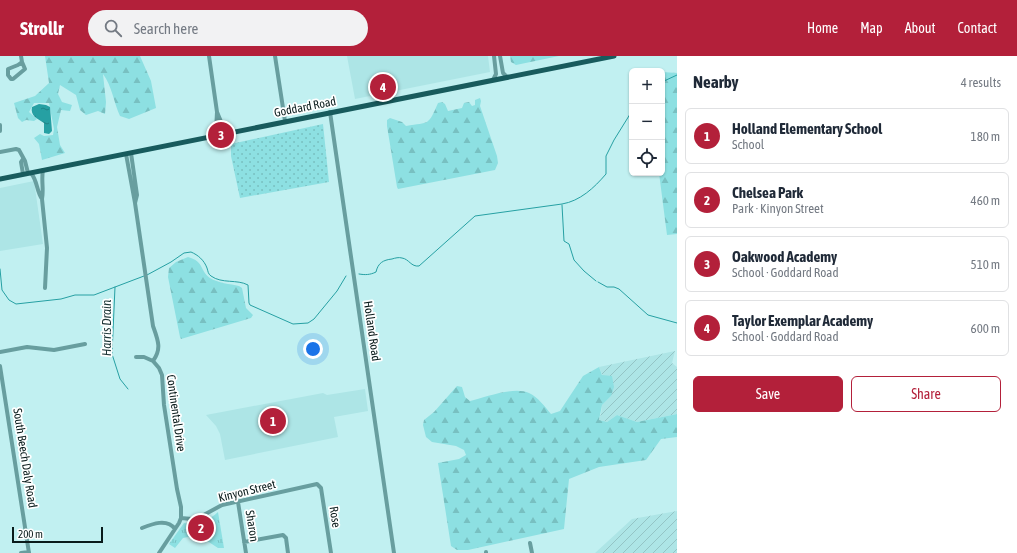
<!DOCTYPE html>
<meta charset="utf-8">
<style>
body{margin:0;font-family:"Asap Condensed",sans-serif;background:#f2f2f3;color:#1f2937}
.controls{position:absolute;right:12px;top:12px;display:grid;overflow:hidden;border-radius:6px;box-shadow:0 1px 3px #0004}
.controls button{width:36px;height:36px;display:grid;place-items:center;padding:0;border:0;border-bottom:1px solid #e0e1e3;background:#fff;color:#1f2937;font:20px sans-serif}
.scale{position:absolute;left:12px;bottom:10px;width:91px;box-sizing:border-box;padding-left:4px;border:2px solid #091b1b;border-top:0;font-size:11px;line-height:14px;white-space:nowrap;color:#091b1b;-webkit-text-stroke:3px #fff;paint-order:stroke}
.you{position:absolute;left:313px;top:293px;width:14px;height:14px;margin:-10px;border:3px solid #fff;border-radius:50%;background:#1a73e8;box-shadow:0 0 0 6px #1a73e833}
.badge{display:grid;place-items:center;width:26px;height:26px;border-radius:50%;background:#b3203a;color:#fff;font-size:13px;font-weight:700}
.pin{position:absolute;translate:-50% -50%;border:2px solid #fff;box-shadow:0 1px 4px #0006}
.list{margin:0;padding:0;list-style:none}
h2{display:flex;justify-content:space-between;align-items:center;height:52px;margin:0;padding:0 16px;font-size:17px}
h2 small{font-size:13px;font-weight:400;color:#747a83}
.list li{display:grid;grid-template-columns:26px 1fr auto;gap:12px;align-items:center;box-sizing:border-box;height:56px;margin:0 8px 8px;padding:0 8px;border:1px solid #e0e1e3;border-radius:6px}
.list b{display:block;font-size:15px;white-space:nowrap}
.list p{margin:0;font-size:13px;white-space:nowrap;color:#747a83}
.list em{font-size:13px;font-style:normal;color:#747a83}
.actions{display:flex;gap:8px;padding:12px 16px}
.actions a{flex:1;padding:9px 0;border:1px solid #b3203a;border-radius:6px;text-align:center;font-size:14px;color:#b3203a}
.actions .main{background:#b3203a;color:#fff}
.icon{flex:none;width:22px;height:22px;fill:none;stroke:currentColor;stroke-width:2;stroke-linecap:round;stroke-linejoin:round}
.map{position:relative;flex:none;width:677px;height:497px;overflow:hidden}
header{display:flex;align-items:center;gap:24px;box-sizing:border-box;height:56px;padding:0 20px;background:#b3203a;color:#fff}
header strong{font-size:19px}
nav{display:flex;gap:22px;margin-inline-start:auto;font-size:14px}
.search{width:280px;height:36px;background:#f2f2f3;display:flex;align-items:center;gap:10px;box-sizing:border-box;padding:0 14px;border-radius:22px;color:#747a83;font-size:15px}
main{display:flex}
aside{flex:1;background:#fff}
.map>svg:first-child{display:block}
.built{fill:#ade5e6}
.industrial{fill:url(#industrial-furrows)}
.grass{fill:url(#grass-dots)}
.forest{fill:url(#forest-firs)}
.park{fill:url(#park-tufts)}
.water{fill:url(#water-ripples)}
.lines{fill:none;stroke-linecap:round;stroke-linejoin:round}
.stream{stroke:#26a0a3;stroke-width:1}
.minor{stroke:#689e9f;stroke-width:4}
.major{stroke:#185b5d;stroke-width:5}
.labels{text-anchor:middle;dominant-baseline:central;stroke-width:3.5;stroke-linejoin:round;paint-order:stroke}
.street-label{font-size:12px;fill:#091b1b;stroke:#fff}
.water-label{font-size:13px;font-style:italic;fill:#1d3637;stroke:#fff}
</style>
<header>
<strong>Strollr</strong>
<div class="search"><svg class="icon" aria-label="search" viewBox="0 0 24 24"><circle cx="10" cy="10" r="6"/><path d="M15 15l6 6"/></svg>Search here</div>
<nav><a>Home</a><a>Map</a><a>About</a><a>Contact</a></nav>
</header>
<main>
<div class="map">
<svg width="677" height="497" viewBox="0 0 677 497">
<defs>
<pattern id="industrial-furrows" width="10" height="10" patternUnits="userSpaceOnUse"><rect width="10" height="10" fill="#ade5e6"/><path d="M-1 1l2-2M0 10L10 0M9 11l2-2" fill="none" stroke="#94c4c5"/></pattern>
<pattern id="grass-dots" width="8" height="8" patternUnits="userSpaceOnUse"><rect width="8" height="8" fill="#8de0e2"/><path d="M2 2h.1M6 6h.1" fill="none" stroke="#78c0c1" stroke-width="1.8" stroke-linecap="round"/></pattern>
<pattern id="forest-firs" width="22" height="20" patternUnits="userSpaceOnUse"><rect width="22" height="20" fill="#8de0e2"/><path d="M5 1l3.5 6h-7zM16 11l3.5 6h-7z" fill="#78c0c1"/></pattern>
<pattern id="park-tufts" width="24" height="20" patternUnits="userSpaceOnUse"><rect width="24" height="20" fill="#8de0e2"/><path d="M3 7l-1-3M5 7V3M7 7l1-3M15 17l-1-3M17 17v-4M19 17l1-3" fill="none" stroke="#78c0c1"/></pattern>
<pattern id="water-ripples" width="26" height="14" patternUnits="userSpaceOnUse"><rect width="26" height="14" fill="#26a0a3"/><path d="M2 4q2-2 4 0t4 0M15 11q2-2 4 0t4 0" fill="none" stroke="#1f8284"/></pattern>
</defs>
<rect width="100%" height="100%" fill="#c1f0f1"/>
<path class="built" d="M347 0H488L490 16 355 43Z
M34 125 43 188 0 195V132Z
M365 333 368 355 334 361 338 381 225 404 220 378 216 370 206 359 323 337 327 339Z"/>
<path class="industrial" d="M675 295 672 307 677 311V358L637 366 617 359 607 366 599 364 601 358 602 349 611 340 599 311Z
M677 455V497H595L632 463Z"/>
<path class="grass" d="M323 68 329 126 240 142 231 100V88Z"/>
<path class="forest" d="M45 0H140L151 25 156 52 129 63 120 60C114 47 112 30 103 18L106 46 105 58 98 55 86 59 80 54 76 39 60 29 58 38 62 46 72 49 70 55 61 54 57 71 60 89 65 97 42 104 39 88 34 82 40 78 44 80 53 79 54 73 49 47H34L29 56 37 63 34 65 26 64 22 66 18 62 14 47 35 40 49 27Z
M510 0H559L516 9 511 6Z
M662 16 677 17V178L667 179 659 117H662V96H665L662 76Z
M480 42 481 45 480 50 497 100 498 107 495 114 398 133 397 131 387 70V64L390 62 402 66 406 70C430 66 428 70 438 47L442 46 445 48 448 55 462 52 464 47 469 46 472 50 475 49V44Z
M188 201C205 206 199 214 210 222 218 227 230 228 239 230L242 232 246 252 253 259 251 262 181 283 180 281 168 221 169 212 176 206Z
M599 311 602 319 612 320 614 331 611 340 602 349 599 364 607 366 617 359 637 366 677 358V381L661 383 646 404 599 411 569 423 564 473 468 494H457L451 490 438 407 459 403 466 399 464 394 456 390 432 386 426 381 423 369 424 364 434 356 457 330 462 331 465 341 470 345C485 341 515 330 529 337 538 341 545 351 551 358L560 355 583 320Z"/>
<path class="park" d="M218 456 224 492H218L198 479 183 482 175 492 169 488 184 467C197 469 208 465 218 456Z"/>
<path class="water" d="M39 48 46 49 50 51 52 75 49 78 44 77V67C38 63 30 60 32 51Z"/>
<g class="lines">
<path class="stream" d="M662 26 677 19
M562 149 564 185 569 188 574 204 584 215 596 225
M0 213 2 234 9 244 16 248 61 243 75 239H94L144 220
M359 218C365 219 370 219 376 216 378 207 383 204 392 203 395 202 399 201 402 202 409 203 411 211 419 210L475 160 562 148C580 145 594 132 606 118V100L614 84 632 55
M147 219 171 206 184 197 191 196C198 199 204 204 207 212 208 215 208 218 211 220 222 228 237 223 248 229L249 247 250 249 293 268 308 267 314 263 337 235 346 220
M598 226 607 231H614L619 233 648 259 677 267
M115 231 112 298 120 323 128 333"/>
<path class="minor" d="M21 0 22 6 25 13 13 23H11L8 19V13L18 9 22 6
M209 0 217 56 224 73 230 77
M275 0 285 65
M500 0 503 17 507 21
M493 24 496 18 494 0
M330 56 394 497
M0 69V75
M212 81 216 75 217 56
M0 96 16 93 19 94 25 105 28 117
M131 97 137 139 135 147
M126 98 135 147 153 270C158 284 162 293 153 305
M23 103 21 106 23 118
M31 117C38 126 36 134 42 143 44 133 41 124 43 114
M42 143 47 192 45 232
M0 296 27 291 54 294 85 288
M136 301H144L153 305 159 312 162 319 164 349 177 433 181 451V462L179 467 159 497
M0 310 29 497
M238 446 246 497
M181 462 192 463 200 461 222 449 317 428 321 432 331 497
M142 472C152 468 167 462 175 473
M244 486 283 479 286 482 288 497
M530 487 532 497
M486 496V497
M21 497 29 496"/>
<path class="major" d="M0 123 614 0"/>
</g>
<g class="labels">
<g class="street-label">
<text transform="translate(305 51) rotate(-11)">Goddard Road</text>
<text transform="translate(372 275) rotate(82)">Holland Road</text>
<text transform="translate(176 357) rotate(82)">Continental Drive</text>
<text transform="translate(25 402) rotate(81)">South Beech Daly Road</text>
<text transform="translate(247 435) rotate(-14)">Kinyon Street</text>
<text transform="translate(335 461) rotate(81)">Rose</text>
<text transform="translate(252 470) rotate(81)">Sharon</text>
</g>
<g class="water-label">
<text transform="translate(106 272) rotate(-90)">Harris Drain</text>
</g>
</g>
</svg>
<div class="controls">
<button>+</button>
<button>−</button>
<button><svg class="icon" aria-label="locate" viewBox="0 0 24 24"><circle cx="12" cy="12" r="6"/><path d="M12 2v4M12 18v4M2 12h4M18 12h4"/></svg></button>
</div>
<div class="scale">200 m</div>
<div class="you"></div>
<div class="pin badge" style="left:273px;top:365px">1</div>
<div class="pin badge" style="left:201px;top:472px">2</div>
<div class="pin badge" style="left:221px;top:79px">3</div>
<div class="pin badge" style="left:383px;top:31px">4</div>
</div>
<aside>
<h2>Nearby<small>4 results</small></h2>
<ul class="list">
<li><span class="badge">1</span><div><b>Holland Elementary School</b><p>School</p></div><em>180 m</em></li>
<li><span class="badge">2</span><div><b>Chelsea Park</b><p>Park · Kinyon Street</p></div><em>460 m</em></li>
<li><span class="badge">3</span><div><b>Oakwood Academy</b><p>School · Goddard Road</p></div><em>510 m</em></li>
<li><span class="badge">4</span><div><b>Taylor Exemplar Academy</b><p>School · Goddard Road</p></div><em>600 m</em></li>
</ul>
<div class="actions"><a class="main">Save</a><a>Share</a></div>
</aside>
</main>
